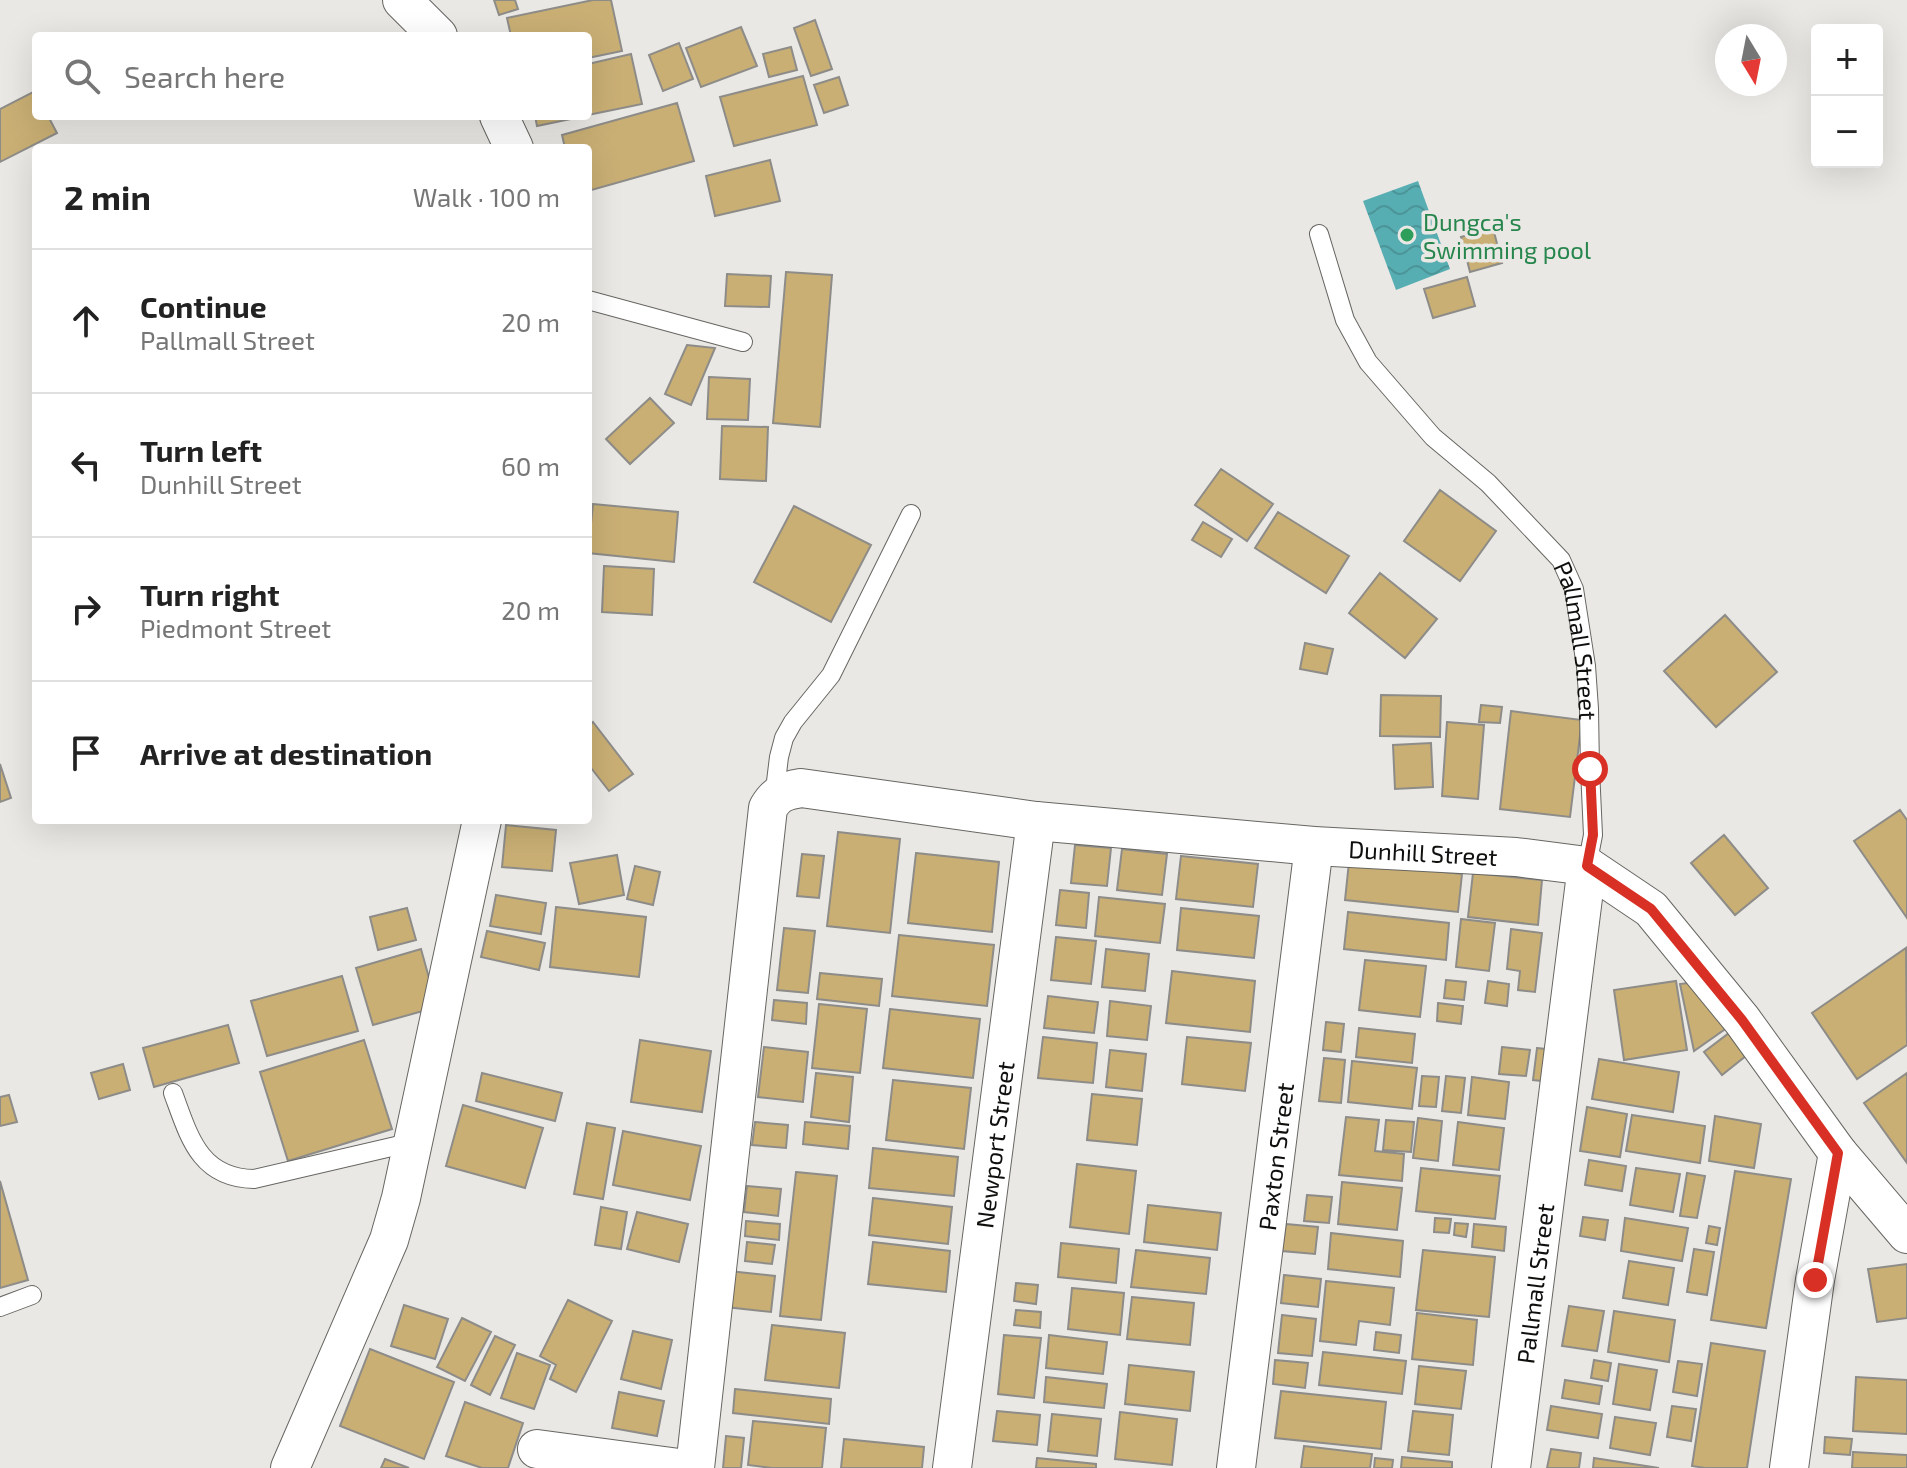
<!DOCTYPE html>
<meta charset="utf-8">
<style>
body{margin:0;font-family:"Exo 2",sans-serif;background:#f2f2f2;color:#222}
.controls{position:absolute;right:24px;top:24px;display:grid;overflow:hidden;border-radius:8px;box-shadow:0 8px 32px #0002}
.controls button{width:72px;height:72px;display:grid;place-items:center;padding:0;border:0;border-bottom:2px solid #e0e0e0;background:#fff;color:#222;font:40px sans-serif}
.compass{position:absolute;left:1715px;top:24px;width:72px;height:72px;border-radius:50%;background:#fff;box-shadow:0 8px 32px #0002;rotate:170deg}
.stop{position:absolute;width:24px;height:24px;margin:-18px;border:6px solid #d93025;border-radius:50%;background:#fff}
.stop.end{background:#d93025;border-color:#fff;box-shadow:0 2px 8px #0008}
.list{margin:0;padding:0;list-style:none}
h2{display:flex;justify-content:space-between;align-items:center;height:104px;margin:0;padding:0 32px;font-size:34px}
h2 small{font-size:26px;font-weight:400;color:#767676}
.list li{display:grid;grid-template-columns:52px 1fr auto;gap:24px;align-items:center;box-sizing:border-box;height:144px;padding:0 32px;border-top:2px solid #e0e0e0}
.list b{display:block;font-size:30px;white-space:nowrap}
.list p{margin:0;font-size:26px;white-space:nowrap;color:#767676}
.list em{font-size:26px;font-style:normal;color:#767676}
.icon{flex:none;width:44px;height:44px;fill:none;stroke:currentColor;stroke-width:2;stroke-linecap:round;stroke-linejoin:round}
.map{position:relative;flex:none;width:1907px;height:1468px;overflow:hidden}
.search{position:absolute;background:#fff;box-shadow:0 8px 32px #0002;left:32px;top:32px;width:560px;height:88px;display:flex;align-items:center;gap:20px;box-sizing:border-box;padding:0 28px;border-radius:8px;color:#767676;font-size:30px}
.panel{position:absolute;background:#fff;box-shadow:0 8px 32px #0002;left:32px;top:144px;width:560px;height:680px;border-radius:8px}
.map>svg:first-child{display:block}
.water{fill:url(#water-waves)}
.building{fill:#c9af74;stroke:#8e8c88;stroke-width:2}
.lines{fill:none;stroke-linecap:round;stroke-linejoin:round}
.lane-casing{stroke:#676662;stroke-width:20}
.street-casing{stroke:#676662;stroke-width:40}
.lane{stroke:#fff;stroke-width:18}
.street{stroke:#fff;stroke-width:38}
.route{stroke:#d93025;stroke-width:10}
.leisure-dot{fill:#2e9e5b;stroke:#eae8e4;stroke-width:3}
.labels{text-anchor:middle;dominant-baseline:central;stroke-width:7;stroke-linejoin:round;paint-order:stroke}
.leisure-label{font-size:24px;fill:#27864d;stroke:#eae8e4;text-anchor:start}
.street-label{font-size:24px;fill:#0f0f0d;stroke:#eae8e4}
</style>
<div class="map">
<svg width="1907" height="1468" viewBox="0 0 1907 1468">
<defs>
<pattern id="water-waves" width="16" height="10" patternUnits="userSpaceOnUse" patternTransform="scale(2)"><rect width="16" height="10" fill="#57aeb2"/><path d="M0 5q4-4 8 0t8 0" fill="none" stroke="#4b9498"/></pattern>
</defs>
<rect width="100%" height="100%" fill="#eae8e4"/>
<path class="water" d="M1418 181 1450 269 1396 290 1363 201Z"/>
<path class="building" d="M494 0H515L518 9 499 15Z
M593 0H611L622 51 588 58V36H511L507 18Z
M815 20 832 69 811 76 794 28Z
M741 27 757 66 701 87 686 48Z
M679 43 693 79 663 91 649 55Z
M791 47 797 70 769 77 763 54Z
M631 54 642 104 588 115V64Z
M803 76 817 125 734 146 720 97Z
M839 77 848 105 824 113 814 85Z
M35 91 36 116H48L57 133 0 162V109Z
M677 103 694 161 588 191V148H565L562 135Z
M535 116H585L537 126Z
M770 160 780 201 715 216 706 176Z
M1493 228 1502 263 1470 272 1461 237Z
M786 272 832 275 820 427 773 423Z
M727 274 771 276 769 307 725 306Z
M1467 277 1475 306 1433 318 1424 289Z
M687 345 715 348 691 405 665 394Z
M709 377 750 379 748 420 707 419Z
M650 398 674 423 630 464 606 439Z
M722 426 768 427 766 481 720 479Z
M1221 469 1273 504 1247 541 1195 505Z
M1440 490 1496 531 1460 581 1404 541Z
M593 504 678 512 674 562 588 553Z
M794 506 871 545 831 622 754 582Z
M1278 512 1349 556 1326 593 1255 548Z
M1203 522 1232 539 1221 557 1192 540Z
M604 566 654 569 652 615 602 612Z
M1380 573 1437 619 1405 658 1349 613Z
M1725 615 1777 672 1716 727 1664 671Z
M1305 643 1333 649 1327 674 1300 669Z
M1381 695 1441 696 1440 737 1380 736Z
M1481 705 1502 707 1500 723 1479 722Z
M1511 711 1582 720 1570 817 1500 809Z
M593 722 633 774 609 791 588 764V726Z
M1447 722 1484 725 1478 799 1442 796Z
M1431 743 1433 787 1395 789 1393 745Z
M0 764 11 798 0 802Z
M1900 810 1907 820V918L1854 841Z
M506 825 556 830 552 871 502 867Z
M838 832 900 839 890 933 827 926Z
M1724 835 1768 888 1735 915 1691 863Z
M1075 845 1111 848 1107 886 1071 883Z
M1122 849 1167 854 1162 895 1117 890Z
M916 853 999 862 992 932 908 923Z
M802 854 824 856 819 898 797 896Z
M617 855 624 895 579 904 570 863Z
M1181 856 1258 864 1253 907 1176 899Z
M1349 862 1462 874 1458 912 1345 900Z
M635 866 660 872 653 905 627 899Z
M1473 873 1542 880 1538 925 1468 917Z
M1060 890 1089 893 1086 928 1056 925Z
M496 895 546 903 541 934 490 926Z
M1099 897 1165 904 1160 943 1095 936Z
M556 907 646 917 639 977 550 967Z
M407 908 416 940 378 950 370 917Z
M1181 908 1259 916 1254 958 1177 950Z
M1348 912 1449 923 1446 960 1344 949Z
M1461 919 1495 923 1489 971 1456 967Z
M784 928 815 931 808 993 777 990Z
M1511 929 1542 933 1535 992 1518 990 1520 971 1507 969Z
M487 931 545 943 539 970 481 957Z
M899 935 994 945 987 1006 892 996Z
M1056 937 1096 941 1091 984 1051 980Z
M1906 948 1907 1045 1857 1079 1812 1013Z
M421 949 437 1007 373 1025 356 968Z
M1106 949 1149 954 1145 991 1102 987Z
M1365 960 1426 966 1420 1017 1359 1010Z
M1172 971 1255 981 1250 1032 1166 1023Z
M820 973 882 979 879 1006 817 999Z
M342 976 358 1031 267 1056 251 1001Z
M1446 980 1466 982 1464 1000 1444 998Z
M1488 981 1509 984 1507 1006 1485 1003Z
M1676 981 1687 1050 1624 1060 1614 990Z
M1703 981 1738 1020 1694 1051 1680 984Z
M1048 996 1098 1002 1094 1033 1044 1028Z
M774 1000 807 1003 806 1024 772 1020Z
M1110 1001 1151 1006 1147 1040 1107 1036Z
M1438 1003 1463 1006 1461 1024 1437 1021Z
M819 1004 867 1009 860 1073 812 1068Z
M890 1009 980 1019 973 1078 883 1068Z
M1326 1022 1344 1024 1341 1052 1323 1050Z
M228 1025 239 1063 154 1087 143 1048Z
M1359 1028 1415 1034 1412 1063 1356 1057Z
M1729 1033 1747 1055 1722 1075 1704 1052Z
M1043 1037 1097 1043 1093 1083 1038 1078Z
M1187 1037 1251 1043 1245 1091 1182 1084Z
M364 1040 392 1129 288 1161 260 1072Z
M640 1040 711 1051 702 1112 631 1102Z
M764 1047 808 1052 803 1102 758 1097Z
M1502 1047 1530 1050 1526 1076 1499 1074Z
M1537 1048 1554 1050 1551 1082 1533 1080Z
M1110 1050 1146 1054 1142 1091 1106 1087Z
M1324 1058 1345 1060 1341 1103 1319 1101Z
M1599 1059 1679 1072 1673 1112 1592 1099Z
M1352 1061 1417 1068 1412 1109 1348 1102Z
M123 1064 130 1090 99 1099 91 1073Z
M482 1073 562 1093 555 1121 476 1101Z
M816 1073 853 1077 849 1122 811 1117Z
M1907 1073V1163L1864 1103Z
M1422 1076 1439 1077 1436 1107 1419 1106Z
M1446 1076 1465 1078 1461 1113 1442 1111Z
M1472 1077 1509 1082 1505 1119 1468 1115Z
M893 1080 971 1088 964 1149 886 1140Z
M1092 1094 1142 1099 1137 1145 1087 1140Z
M9 1095 17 1122 0 1126V1097Z
M463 1105 543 1128 525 1188 446 1166Z
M1587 1107 1627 1114 1620 1157 1580 1151Z
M1632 1115 1705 1126 1700 1163 1626 1151Z
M1715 1116 1761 1124 1754 1168 1709 1161Z
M1346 1117 1379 1120 1375 1151 1404 1154 1402 1181 1339 1175Z
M1418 1118 1442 1121 1438 1161 1413 1158Z
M1386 1120 1414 1122 1411 1152 1383 1150Z
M755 1122 788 1125 786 1148 752 1145Z
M805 1122 850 1126 848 1149 803 1144Z
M1458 1122 1504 1128 1499 1170 1453 1165Z
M587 1123 615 1128 603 1199 574 1194Z
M623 1131 701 1146 690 1200 613 1185Z
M873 1148 958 1157 954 1196 869 1188Z
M1589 1160 1626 1166 1622 1191 1585 1185Z
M1077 1164 1136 1171 1129 1234 1070 1227Z
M1421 1168 1500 1176 1495 1219 1416 1211Z
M1636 1168 1680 1174 1673 1212 1630 1205Z
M1735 1171 1791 1179 1766 1328 1711 1320Z
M796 1172 837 1176 821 1320 780 1316Z
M1687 1173 1705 1176 1697 1218 1680 1216Z
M0 1181 28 1280 0 1288Z
M1342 1182 1402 1188 1397 1230 1338 1224Z
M747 1186 781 1189 778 1216 744 1212Z
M1307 1195 1332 1197 1329 1223 1304 1221Z
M873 1198 952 1207 948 1244 869 1235Z
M1148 1205 1221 1213 1217 1250 1144 1242Z
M601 1207 627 1212 621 1249 595 1245Z
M637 1212 688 1224 679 1262 627 1249Z
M1583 1217 1608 1220 1605 1240 1580 1236Z
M1435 1218 1451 1219 1449 1233 1434 1232Z
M1625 1218 1688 1228 1682 1261 1621 1251Z
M746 1221 780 1224 779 1240 745 1236Z
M1455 1223 1468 1224 1466 1237 1454 1235Z
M1286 1224 1318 1227 1315 1254 1282 1251Z
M1474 1224 1506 1227 1504 1251 1472 1247Z
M1709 1226 1720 1228 1717 1245 1706 1243Z
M1331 1233 1403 1241 1400 1277 1328 1269Z
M747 1242 775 1245 772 1264 745 1261Z
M873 1242 950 1251 946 1292 868 1284Z
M1061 1243 1119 1249 1116 1283 1058 1277Z
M1694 1249 1714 1252 1707 1295 1687 1292Z
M1136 1250 1210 1258 1206 1294 1131 1287Z
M1423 1250 1495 1257 1489 1317 1416 1310Z
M1629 1261 1674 1268 1668 1305 1623 1298Z
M1907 1264V1318L1877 1322 1868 1269Z
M729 1271 775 1276 771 1312 726 1307Z
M1284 1275 1321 1279 1318 1307 1281 1303Z
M1326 1281 1394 1288 1390 1325 1359 1321 1356 1345 1320 1341Z
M1016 1283 1038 1285 1036 1304 1014 1301Z
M1072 1288 1124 1293 1120 1335 1068 1329Z
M1132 1297 1194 1303 1190 1345 1127 1339Z
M568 1300 612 1321 576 1392 550 1379 556 1365 540 1356Z
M404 1305 448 1319 435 1359 391 1346Z
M1569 1306 1604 1311 1597 1351 1562 1346Z
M1016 1310 1041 1312 1040 1328 1014 1325Z
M1614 1311 1675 1320 1669 1362 1608 1352Z
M1417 1313 1477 1320 1473 1365 1412 1359Z
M1282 1315 1316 1319 1312 1356 1278 1353Z
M462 1318 491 1332 465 1381 437 1367Z
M772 1325 845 1333 839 1388 765 1380Z
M633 1331 672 1340 661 1389 621 1379Z
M1376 1332 1401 1335 1399 1353 1374 1350Z
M1004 1335 1041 1338 1034 1398 998 1394Z
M1049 1335 1107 1342 1103 1374 1046 1368Z
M495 1336 515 1345 490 1395 471 1385Z
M1711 1343 1765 1351 1747 1468H1705L1692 1466Z
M370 1349 454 1382 424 1459 340 1426Z
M1323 1352 1406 1361 1402 1394 1319 1385Z
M517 1353 550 1365 534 1409 501 1398Z
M1275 1360 1308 1363 1305 1388 1273 1384Z
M1594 1360 1611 1363 1608 1381 1591 1378Z
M1678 1361 1702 1364 1697 1396 1673 1392Z
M1619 1364 1657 1370 1650 1410 1613 1404Z
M1129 1365 1194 1372 1190 1411 1125 1404Z
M1419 1366 1466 1371 1461 1409 1415 1404Z
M1046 1377 1107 1384 1104 1408 1044 1402Z
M1856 1377 1907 1380V1434L1853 1431Z
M1565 1380 1602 1386 1599 1404 1562 1398Z
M735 1389 831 1399 829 1424 733 1413Z
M1281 1391 1386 1402 1381 1449 1275 1438Z
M619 1392 664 1401 657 1436 612 1428Z
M465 1402 523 1423 508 1468H482L446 1456Z
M1551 1406 1602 1414 1598 1438 1547 1430Z
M1672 1406 1696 1409 1691 1441 1667 1437Z
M997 1411 1040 1415 1037 1445 993 1441Z
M1413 1411 1453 1415 1449 1455 1408 1451Z
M1120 1412 1177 1419 1172 1465 1115 1459Z
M1052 1414 1101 1419 1097 1456 1048 1451Z
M1615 1417 1656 1423 1650 1455 1610 1448Z
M753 1421 826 1428 822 1468H772L748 1465Z
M726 1436 744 1438 741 1468H723Z
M1825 1437 1852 1439 1850 1455 1824 1453Z
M844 1439 924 1447 922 1468H841Z
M1304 1446 1372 1454 1370 1468H1301Z
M1551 1449 1581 1453 1579 1468H1547Z
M1853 1452 1907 1455V1468H1852Z
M1402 1457 1452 1462V1468H1401Z
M1037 1458 1096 1464V1468H1036Z
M1375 1458 1393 1460 1392 1468H1374Z
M1594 1458 1659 1468H1593Z
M385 1459 409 1468H381Z"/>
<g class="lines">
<defs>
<g id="lane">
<path id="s1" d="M1319 234 1345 320 1368 362 1433 437 1488 483 1561 560 1574 589 1586 666 1589 709 1590 769 1593 835 1587 866"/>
<path d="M588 300 743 342"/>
<path d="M774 798 779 757 784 738 793 722 831 675 911 514"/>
<path d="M173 1093C189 1136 199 1178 254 1179L413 1142"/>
<path d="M0 1307 32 1295"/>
</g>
<g id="street">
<path d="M402 0 438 36"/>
<path d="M499 116 514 148"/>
<path d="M537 1449 679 1468"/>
<path d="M290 1468 389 1240 401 1198 482 820"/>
<path id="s2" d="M695 1468 768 808C777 793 784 791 801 788L1036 821 1314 846 1516 857 1587 866 1651 909 1742 1020 1838 1153 1907 1234"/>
<path id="s3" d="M952 1468 1036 821"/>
<path id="s4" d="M1236 1468 1314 846"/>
<path id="s5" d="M1511 1468 1587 866"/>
<path d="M1789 1468 1815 1280 1838 1153"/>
</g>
</defs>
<use href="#lane" class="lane-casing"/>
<use href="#street" class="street-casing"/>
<use href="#lane" class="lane"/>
<use href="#street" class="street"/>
</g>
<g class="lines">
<path class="route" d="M1590 769 1593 835 1587 866 1651 909 1742 1020 1838 1153 1815 1280"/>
</g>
<circle class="leisure-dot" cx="1407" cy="235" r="8"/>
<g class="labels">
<g class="leisure-label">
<text x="1423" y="221">Dungca's<tspan x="1423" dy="28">Swimming pool</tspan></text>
</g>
<g class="street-label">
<text stroke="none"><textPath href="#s1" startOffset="498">Pallmall Street</textPath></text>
<text stroke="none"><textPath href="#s2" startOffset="1330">Dunhill Street</textPath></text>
<text stroke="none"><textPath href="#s3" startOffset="326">Newport Street</textPath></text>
<text stroke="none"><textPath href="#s4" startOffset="314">Paxton Street</textPath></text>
<text stroke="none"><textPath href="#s5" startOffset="186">Pallmall Street</textPath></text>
</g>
</g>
</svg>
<div class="controls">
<button>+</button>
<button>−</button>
</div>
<svg class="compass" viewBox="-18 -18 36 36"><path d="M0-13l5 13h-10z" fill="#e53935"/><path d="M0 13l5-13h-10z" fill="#767676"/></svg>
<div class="stop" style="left:1590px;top:769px"></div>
<div class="stop end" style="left:1815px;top:1280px"></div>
<div class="search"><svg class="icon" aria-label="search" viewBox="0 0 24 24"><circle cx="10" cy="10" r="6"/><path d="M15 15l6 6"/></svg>Search here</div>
<section class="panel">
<h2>2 min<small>Walk · 100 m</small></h2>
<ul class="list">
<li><svg class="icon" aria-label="ahead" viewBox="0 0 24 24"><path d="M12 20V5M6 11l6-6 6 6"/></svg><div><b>Continue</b><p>Pallmall Street</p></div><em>20 m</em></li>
<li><svg class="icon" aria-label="left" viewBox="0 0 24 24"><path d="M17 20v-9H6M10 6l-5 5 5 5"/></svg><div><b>Turn left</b><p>Dunhill Street</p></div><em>60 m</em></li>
<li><svg class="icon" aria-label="right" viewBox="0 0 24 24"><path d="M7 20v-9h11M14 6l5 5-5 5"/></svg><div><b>Turn right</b><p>Piedmont Street</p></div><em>20 m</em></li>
<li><svg class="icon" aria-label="arrive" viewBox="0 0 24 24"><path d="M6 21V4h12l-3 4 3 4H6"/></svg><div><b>Arrive at destination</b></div></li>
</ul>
</section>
</div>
